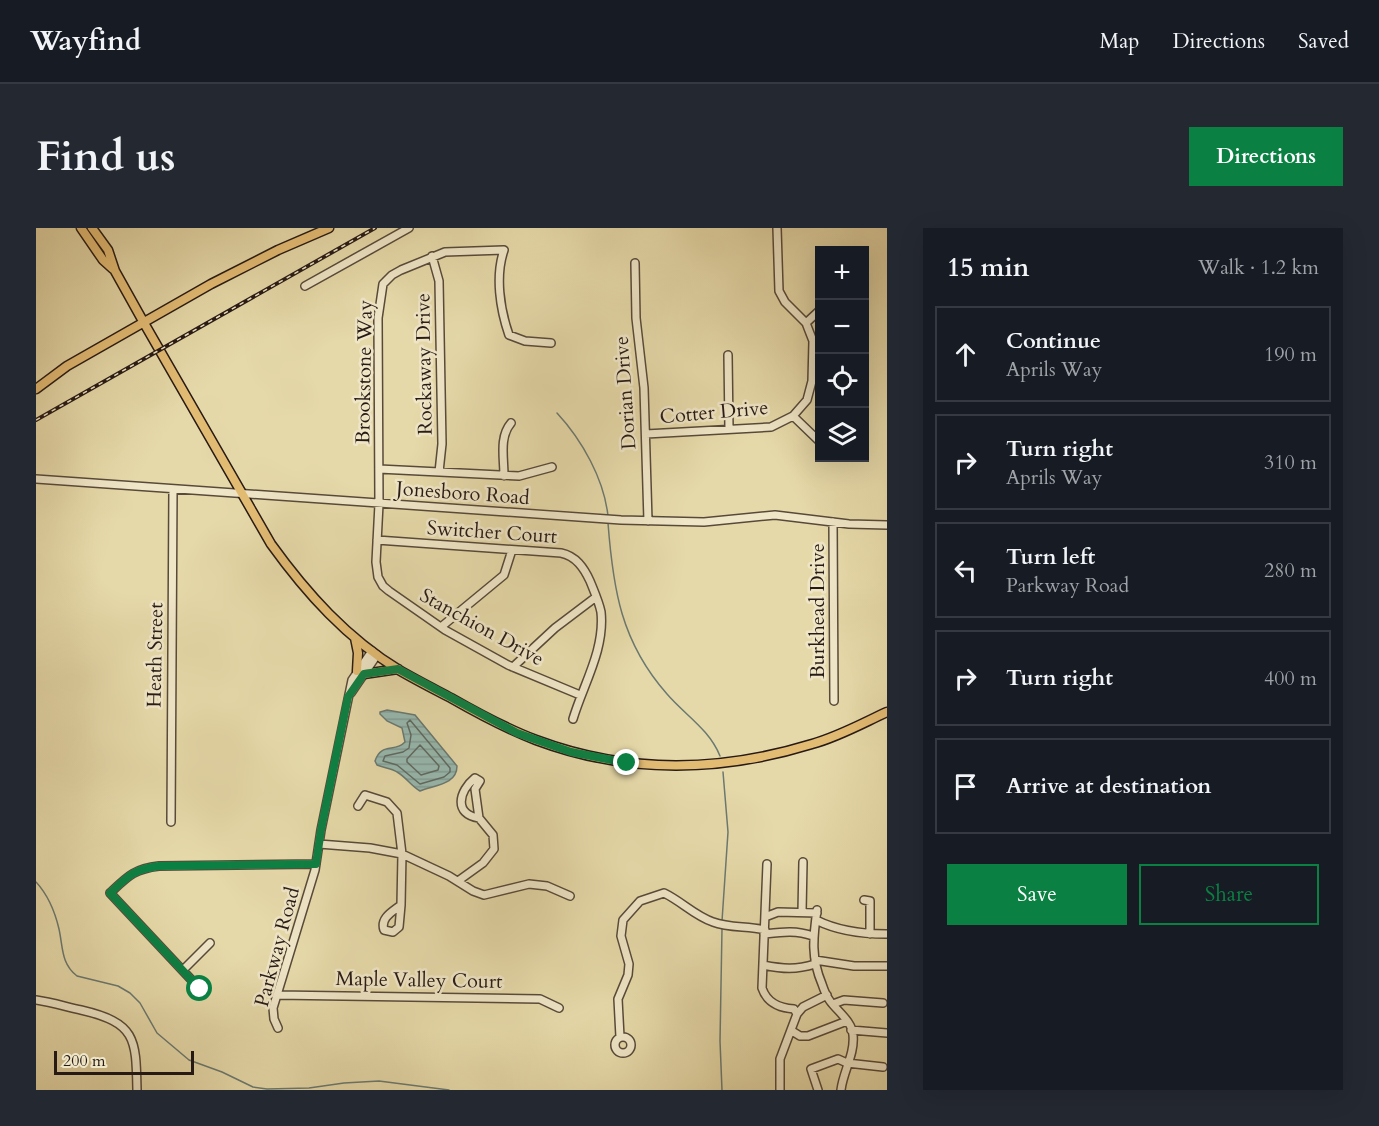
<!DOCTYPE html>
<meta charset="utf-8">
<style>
body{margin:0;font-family:Cardo,serif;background:#242831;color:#f1f3f6}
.controls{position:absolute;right:18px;top:18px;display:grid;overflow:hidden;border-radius:0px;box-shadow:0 6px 24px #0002}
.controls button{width:54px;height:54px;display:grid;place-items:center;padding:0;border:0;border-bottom:2px solid #363941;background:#171b24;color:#f1f3f6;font:30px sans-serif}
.scale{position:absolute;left:18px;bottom:15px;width:140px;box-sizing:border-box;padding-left:6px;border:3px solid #271a15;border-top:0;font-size:16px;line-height:21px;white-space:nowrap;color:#271a15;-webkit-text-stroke:4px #efe6c7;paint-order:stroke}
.stop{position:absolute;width:18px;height:18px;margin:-14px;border:4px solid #0b8043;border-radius:50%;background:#fff}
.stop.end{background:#0b8043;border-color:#fff;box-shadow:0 2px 6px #0008}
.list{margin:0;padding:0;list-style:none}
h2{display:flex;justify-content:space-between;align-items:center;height:78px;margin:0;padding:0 24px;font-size:26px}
h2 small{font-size:20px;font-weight:400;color:#9ea1a6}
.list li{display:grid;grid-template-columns:39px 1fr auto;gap:18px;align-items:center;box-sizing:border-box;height:96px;margin:0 12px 12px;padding:0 12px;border:2px solid #363941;border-radius:0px}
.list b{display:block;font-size:22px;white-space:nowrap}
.list p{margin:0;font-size:20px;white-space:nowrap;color:#9ea1a6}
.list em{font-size:20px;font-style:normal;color:#9ea1a6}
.actions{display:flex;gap:12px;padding:18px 24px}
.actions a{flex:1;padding:14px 0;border:2px solid #0b8043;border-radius:0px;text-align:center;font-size:21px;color:#0b8043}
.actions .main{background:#0b8043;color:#fff}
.icon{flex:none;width:33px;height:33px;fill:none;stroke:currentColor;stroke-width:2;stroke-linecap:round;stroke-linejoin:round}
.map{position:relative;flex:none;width:851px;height:862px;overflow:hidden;border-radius:0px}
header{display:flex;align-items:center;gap:36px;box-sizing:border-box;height:84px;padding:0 30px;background:#171b24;border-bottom:2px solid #363941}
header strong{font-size:28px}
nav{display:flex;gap:33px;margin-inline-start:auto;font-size:21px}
.intro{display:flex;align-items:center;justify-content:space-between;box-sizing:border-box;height:144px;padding:0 36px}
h1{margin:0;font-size:42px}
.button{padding:15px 27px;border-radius:0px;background:#0b8043;color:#fff;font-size:21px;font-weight:700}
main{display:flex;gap:36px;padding:0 36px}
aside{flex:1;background:#171b24;border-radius:0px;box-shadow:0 6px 24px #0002}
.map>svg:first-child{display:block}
.water{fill:url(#water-rules);stroke:#6a7971;stroke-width:1.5}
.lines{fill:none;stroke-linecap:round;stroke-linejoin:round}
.shore{stroke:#5f6a62;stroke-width:1.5}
.stream{stroke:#6a7971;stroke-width:1.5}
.minor-casing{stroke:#574a3a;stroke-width:10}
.major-casing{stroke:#271a15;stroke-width:11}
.minor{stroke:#efe6c7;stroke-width:7}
.major{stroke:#e3bc74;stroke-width:8}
.rail-casing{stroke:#271a15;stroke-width:4}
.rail{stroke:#efe6c7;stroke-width:1.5;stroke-dasharray:4.5;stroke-linecap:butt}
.route{stroke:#0b8043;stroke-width:8}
.labels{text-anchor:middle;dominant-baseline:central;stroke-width:5;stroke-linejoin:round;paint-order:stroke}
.street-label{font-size:20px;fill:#271a15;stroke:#efe6c7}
</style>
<header>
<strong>Wayfind</strong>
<nav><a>Map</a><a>Directions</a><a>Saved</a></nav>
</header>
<div class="intro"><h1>Find us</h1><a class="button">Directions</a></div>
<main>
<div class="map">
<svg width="851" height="862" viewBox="0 0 851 862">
<defs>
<pattern id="water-rules" width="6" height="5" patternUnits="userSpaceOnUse" patternTransform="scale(1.5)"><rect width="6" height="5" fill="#97b9af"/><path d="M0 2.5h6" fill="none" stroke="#829e96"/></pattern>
</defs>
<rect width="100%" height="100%" fill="#e6d9a9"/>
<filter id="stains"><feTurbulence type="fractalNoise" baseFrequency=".00333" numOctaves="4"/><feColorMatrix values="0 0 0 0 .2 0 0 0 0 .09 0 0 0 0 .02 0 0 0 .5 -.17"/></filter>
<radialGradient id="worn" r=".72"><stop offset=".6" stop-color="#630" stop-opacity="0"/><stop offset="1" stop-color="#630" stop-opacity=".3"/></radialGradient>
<path class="water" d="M351 482 379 487 421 538C421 557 398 557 384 563 375 558 370 549 361 544 355 540 348 540 341 537L339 533C345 514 359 525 369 514L366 500 351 493 344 486V484Z"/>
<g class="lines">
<path class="shore" d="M374 492 414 540V544L408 549 384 556 361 537 347 533 349 528 367 524 373 520 375 507 371 495Z
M384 517 403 538 402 542 385 547 371 534V531Z"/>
<path class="stream" d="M521 185C546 212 568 251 572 288
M572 295C577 361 585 414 631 466 649 487 673 501 684 528
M0 654C12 667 19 684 23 701 27 719 25 736 41 748L82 758 94 765 104 775 121 805 153 832 186 844 217 859 231 861 273 860 308 855 343 853 413 862
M686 693 692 604 687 544
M686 701 684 813 686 862"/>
<defs>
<path id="minor" d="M396 28 403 53 406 216 403 244
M599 35 600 90 608 160 612 293
M269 58 373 0
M770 95 784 82
M515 115 489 113 473 107C464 81 459 48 468 22L409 24 365 42 356 47 347 56 342 90 343 276 340 334 342 349 347 358 353 363 409 402 472 437 544 467
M692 127 693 201
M757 188 784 214
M610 206 735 199 757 188 771 172 776 153 777 113 770 95 749 74 743 63 741 0
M343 241 483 248 516 239
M468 248C468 230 463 209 475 195
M0 251 585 292 668 294 739 287 813 296 851 297
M797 294 798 473
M341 312 525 325C540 328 548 340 554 353 558 363 563 374 565 384 569 422 547 457 537 491
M405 399 468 347 476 322
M477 439 519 400 560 369
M315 465 341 427
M439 550 444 553 439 561 443 590C417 586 423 563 439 550Z
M322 578 329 567 351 574 361 585 366 626 365 677
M135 594 137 261
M283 616 334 620 366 626 413 648 437 663 448 667 493 656 511 658 534 668
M731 636 726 760C731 775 743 780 758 781L761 786
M422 653 447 635 458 621 457 607 443 590
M828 672 834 673V706
M365 677 363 699 357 704 348 702C344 690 356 684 365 677Z
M781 682C777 710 775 730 786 756 788 762 790 768 794 773 801 783 816 793 817 807 819 826 807 844 805 862
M766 684 767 634
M729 689 742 684 781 685
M780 692C802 703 825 706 850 706
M728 706C746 704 760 702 777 708
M779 732 818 738H851
M727 737C747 741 760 742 779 736
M147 742 174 715
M164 761 74 665C92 648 98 641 123 638L280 636
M241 767 504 771 523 780
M0 772C15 774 31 779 45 782 100 795 100 810 101 862
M797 776 808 772 847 775
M242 800 238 791 237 780 279 642 285 602 316 452 336 423
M815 802 851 805
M756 803 764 808H772L811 793
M579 817a8 8 0 1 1 16 0a8 8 0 1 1-16 0Z
M584 809 582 771 592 747 593 736 585 708 587 692 604 673 628 665C645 673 659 688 677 694 693 700 711 698 729 702
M744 862V831L761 786 767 779 791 767
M782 862 775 841 802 831 811 835 847 839"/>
<path id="major" d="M45 0 67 32 77 41
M56 0 72 22 79 43 108 95 235 316C271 366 311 410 363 442 380 452 398 461 415 470 443 486 471 501 500 512 591 546 685 544 776 516 802 509 827 495 851 484
M0 161 31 138 175 56 242 22 293 0
M319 410 322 425 321 443
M328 446 362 441"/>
</defs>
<use href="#minor" class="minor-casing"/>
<use href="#major" class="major-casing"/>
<use href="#minor" class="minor"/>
<use href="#major" class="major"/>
<defs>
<path id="rail" d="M0 192 339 0"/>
</defs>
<use href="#rail" class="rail-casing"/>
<use href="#rail" class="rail"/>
</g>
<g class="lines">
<path class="route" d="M164 761 74 665C92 648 98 641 123 638L280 636 285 602 312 469 328 446 362 441 481 505 535 524 591 535"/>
</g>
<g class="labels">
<g class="street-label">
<text transform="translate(388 136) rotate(-91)">Rockaway Drive</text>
<text transform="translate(328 144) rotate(-89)">Brookstone Way</text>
<text transform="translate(589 165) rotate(-94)">Dorian Drive</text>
<text transform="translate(678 184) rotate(-5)">Cotter Drive</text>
<text transform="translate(427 265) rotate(4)">Jonesboro Road</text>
<text transform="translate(456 304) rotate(4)">Switcher Court</text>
<text transform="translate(781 383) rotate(-90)">Burkhead Drive</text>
<text transform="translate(446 399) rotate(29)">Stanchion Drive</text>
<text transform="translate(119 427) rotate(-89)">Heath Street</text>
<text transform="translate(241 719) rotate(-75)">Parkway Road</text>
<text transform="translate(383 752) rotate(1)">Maple Valley Court</text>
</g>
</g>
<rect width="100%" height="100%" filter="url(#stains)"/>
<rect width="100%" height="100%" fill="url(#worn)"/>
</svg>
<div class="controls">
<button>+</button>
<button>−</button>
<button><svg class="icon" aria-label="locate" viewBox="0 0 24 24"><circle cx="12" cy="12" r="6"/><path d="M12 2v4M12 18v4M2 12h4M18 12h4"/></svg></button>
<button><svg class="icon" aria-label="layers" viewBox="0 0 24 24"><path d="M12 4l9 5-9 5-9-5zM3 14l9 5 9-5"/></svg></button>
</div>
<div class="scale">200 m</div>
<div class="stop" style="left:164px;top:761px"></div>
<div class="stop end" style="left:591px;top:535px"></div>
</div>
<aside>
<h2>15 min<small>Walk · 1.2 km</small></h2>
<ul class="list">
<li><svg class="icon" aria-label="ahead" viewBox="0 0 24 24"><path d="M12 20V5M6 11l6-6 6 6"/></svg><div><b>Continue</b><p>Aprils Way</p></div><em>190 m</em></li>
<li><svg class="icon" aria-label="right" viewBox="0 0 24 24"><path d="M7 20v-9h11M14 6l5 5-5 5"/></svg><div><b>Turn right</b><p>Aprils Way</p></div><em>310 m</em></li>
<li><svg class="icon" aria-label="left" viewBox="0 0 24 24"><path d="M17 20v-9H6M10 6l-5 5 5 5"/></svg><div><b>Turn left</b><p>Parkway Road</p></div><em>280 m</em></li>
<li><svg class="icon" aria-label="right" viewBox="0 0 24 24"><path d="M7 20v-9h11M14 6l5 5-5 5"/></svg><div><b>Turn right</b></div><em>400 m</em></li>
<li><svg class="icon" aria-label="arrive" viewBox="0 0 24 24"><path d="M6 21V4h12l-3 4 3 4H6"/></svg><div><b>Arrive at destination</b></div></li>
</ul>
<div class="actions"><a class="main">Save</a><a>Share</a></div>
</aside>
</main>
